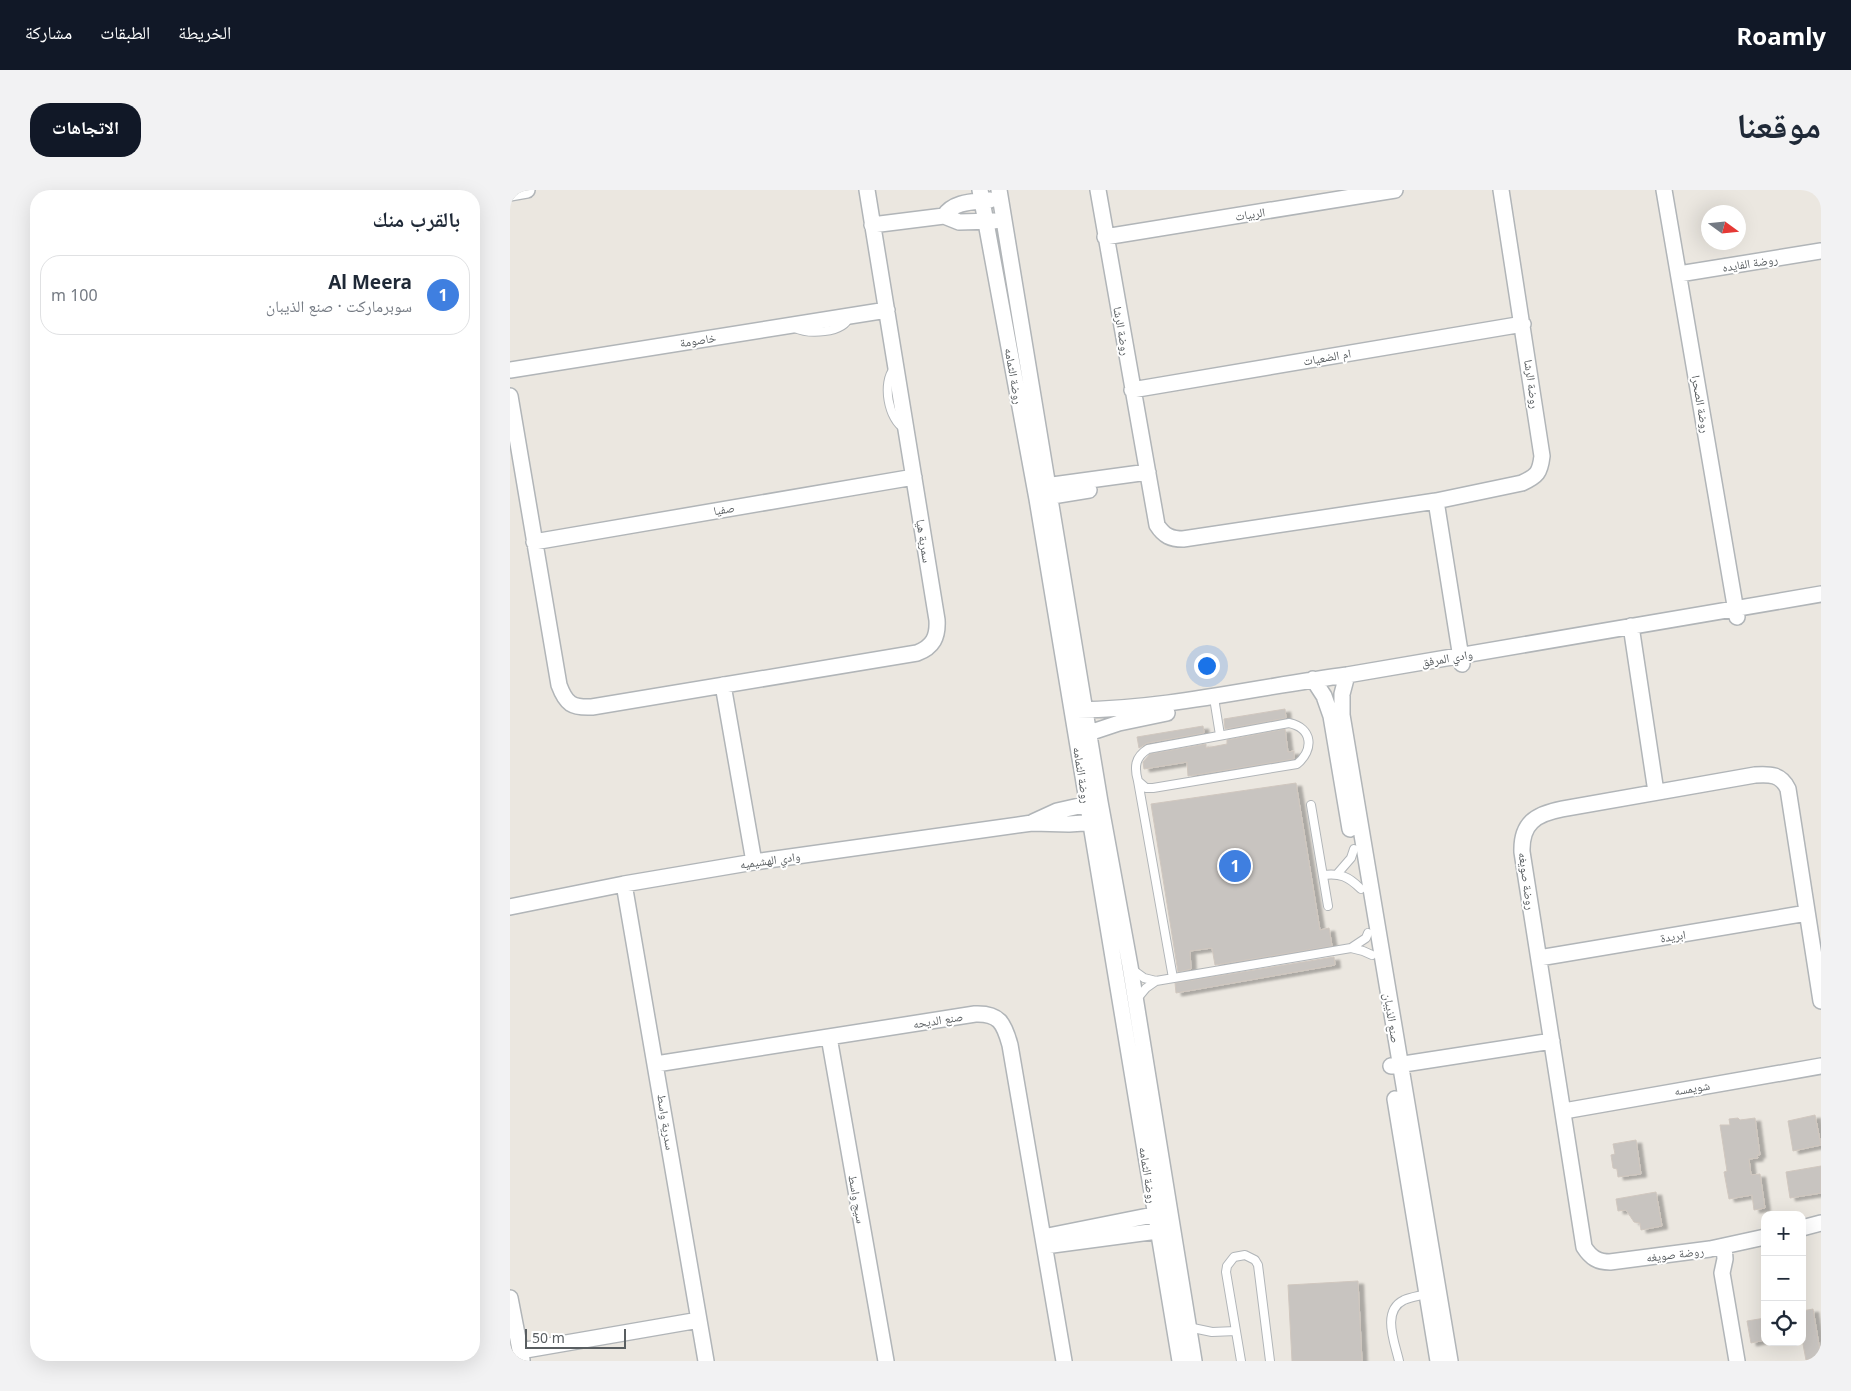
<!DOCTYPE html>
<html lang="ar">
<meta charset="utf-8">
<style>
body{margin:0;font-family:"Noto Sans","Noto Naskh Arabic",sans-serif;background:#f2f2f3;color:#1f2937;direction:rtl}
.controls{position:absolute;right:15px;bottom:15px;display:grid;overflow:hidden;border-radius:10px;box-shadow:0 5px 20px #0002}
.controls button{width:45px;height:45px;display:grid;place-items:center;padding:0;border:0;border-bottom:1px solid #e0e1e3;background:#fff;color:#1f2937;font:25px sans-serif}
.compass{position:absolute;left:1191px;top:15px;width:45px;height:45px;border-radius:50%;background:#fff;box-shadow:0 5px 20px #0002;rotate:105deg}
.scale{position:absolute;left:15px;bottom:12px;width:101px;box-sizing:border-box;padding-left:5px;border:2px solid #595e61;border-top:0;font-size:14px;line-height:18px;white-space:nowrap;color:#595e61;-webkit-text-stroke:4px #fff;paint-order:stroke}
.you{position:absolute;left:696px;top:475px;width:18px;height:18px;margin:-12px;border:4px solid #fff;border-radius:50%;background:#1a73e8;box-shadow:0 0 0 8px #1a73e833}
.badge{display:grid;place-items:center;width:32px;height:32px;border-radius:50%;background:#111827;color:#fff;font-size:16px;font-weight:700}
.pin{position:absolute;translate:-50% -50%;border:2px solid #fff;box-shadow:0 1px 5px #0006}
.list{margin:0;padding:0;list-style:none}
h2{display:flex;justify-content:space-between;align-items:center;height:65px;margin:0;padding:0 20px;font-size:21px}
h2 small{font-size:16px;font-weight:400;color:#747a83}
.list li{display:grid;grid-template-columns:32px 1fr auto;gap:15px;align-items:center;box-sizing:border-box;height:80px;margin:0 10px 10px;padding:0 10px;border:1px solid #e0e1e3;border-radius:20px}
.list b{display:block;font-size:19px;white-space:nowrap}
.list p{margin:0;font-size:16px;white-space:nowrap;color:#747a83}
.list em{font-size:16px;font-style:normal;color:#747a83}
.icon{flex:none;width:28px;height:28px;fill:none;stroke:currentColor;stroke-width:2;stroke-linecap:round;stroke-linejoin:round}
.map{position:relative;flex:none;width:1311px;height:1171px;overflow:hidden;direction:ltr;border-radius:20px}
header{display:flex;align-items:center;gap:30px;box-sizing:border-box;height:70px;padding:0 25px;background:#111827;color:#fff}
header strong{font-size:24px}
nav{display:flex;gap:28px;margin-inline-start:auto;font-size:18px}
.intro{display:flex;align-items:center;justify-content:space-between;box-sizing:border-box;height:120px;padding:0 30px}
h1{margin:0;font-size:35px}
.button{padding:12px 22px;border-radius:20px;background:#111827;color:#fff;font-size:18px;font-weight:700}
main{display:flex;gap:30px;padding:0 30px}
aside{flex:1;background:#fff;border-radius:20px;box-shadow:0 5px 20px #0002}
.map>svg:first-child{display:block}
.building{fill:#c8c4c0;stroke:#d0c7bf;filter:url(#shadow)}
.lines{fill:none;stroke-linecap:round;stroke-linejoin:round}
.service-casing{stroke:#b1b5b8;stroke-width:10}
.minor-casing{stroke:#b1b5b8;stroke-width:18}
.service{stroke:#fff;stroke-width:8}
.minor{stroke:#fff;stroke-width:15}
.labels{text-anchor:middle;dominant-baseline:central;stroke-width:4;stroke-linejoin:round;paint-order:stroke}
.street-label{font-size:12px;fill:#595e61;stroke:#fff}
</style>
<header>
<strong>Roamly</strong>
<nav><a>الخريطة</a><a>الطبقات</a><a>مشاركة</a></nav>
</header>
<div class="intro"><h1>موقعنا</h1><a class="button">الاتجاهات</a></div>
<main>
<div class="map">
<svg width="1311" height="1171" viewBox="0 0 1311 1171">
<defs>
<filter id="shadow"><feDropShadow dx="5.5" dy="3" stdDeviation="1" flood-color="#0004"/></filter>
</defs>
<rect width="100%" height="100%" fill="#ebe7e0"/>
<path class="building" d="M775 519 776 528 715 539 714 529Z
M693 536 694 543 637 553 629 558 627 547Z
M775 539 778 562 784 561V569L678 586 677 572 634 579 633 572 640 564 696 554V558L717 554V550Z
M786 593 810 740 819 738 822 756 705 775 702 758 680 761 681 779 668 782 641 614Z
M824 767 825 775 666 803 665 793Z
M1305 925 1311 955 1283 961 1278 931Z
M1228 928 1230 930 1245 928 1250 965H1247L1248 968 1239 969 1241 985 1250 984 1255 1018 1244 1020 1242 1005 1219 1009 1214 982 1217 981 1210 935H1220L1219 929Z
M1126 950 1131 984 1108 987 1107 979 1103 978 1101 965 1105 964 1103 954Z
M1311 976V1003L1280 1008 1276 982Z
M1146 1002 1152 1036 1131 1040 1130 1033 1124 1032 1116 1020 1108 1021 1106 1009Z
M848 1091 852 1171H782L778 1095Z
M1303 1119 1311 1167 1296 1170 1292 1149V1121Z
M1255 1128V1150L1241 1153 1237 1131Z"/>
<g class="lines">
<defs>
<path id="service" d="M285 138C298 144 333 144 339 127
M384 179C372 192 378 230 395 239
M704 508 710 545
M779 533C803 538 804 560 787 574L643 598H636L628 591C624 577 625 567 638 559Z
M628 591 663 788
M801 615 818 716
M828 683 841 668 844 659
M813 685C830 683 838 686 851 699
M841 758 853 761 862 765
M623 780 634 788 646 791 841 758 856 748 858 743
M626 810 636 798 646 791
M678 1137 702 1142 726 1141
M731 1171 716 1082 717 1076 724 1067 735 1065 745 1070 748 1075 760 1171
M889 1171C885 1153 871 1121 894 1110 901 1107 909 1106 916 1104"/>
<path id="minor" d="M470 0 527 309 670 1171
M489 0 590 612 620 776 684 1171
M588 0 647 335C654 346 661 349 673 349L926 311 1012 293C1027 286 1030 283 1032 266L991 0
M1154 0 1227 427
M0 3 17 0
M434 26C444 11 464 12 480 10
M362 35 434 26 449 32 484 31
M595 47 885 0
M1169 84 1311 61
M0 180 377 120
M622 200 1013 134
M0 206 49 495C56 514 62 518 82 517L407 463C423 457 428 447 427 430L357 0
M528 297 638 282
M530 308 579 300
M926 311 952 474
M24 352 404 287
M1121 436 1146 602
M837 485 832 504V525L940 1171
M803 489 814 506 821 526 840 639
M213 495 244 672
M567 520C659 519 746 497 837 485L1311 404
M570 546 609 533 657 523
M523 632 547 621 587 612
M114 694 196 1171
M0 717 114 694 244 672 522 633 559 634 589 632
M1029 768 1297 723
M319 847 376 1171
M146 874 465 824C489 823 494 833 500 855L554 1171
M881 876 1042 851
M885 909 928 1171
M1054 921 1311 876
M1292 1038 1311 1033
M533 1047 653 1023
M1255 1047 1200 1059 1100 1072C1088 1072 1081 1068 1074 1057L1012 662C1011 633 1026 624 1052 619L1245 585C1260 584 1271 584 1278 599L1311 811
M535 1056 655 1040
M1214 1056 1215 1069 1212 1083 1227 1171
M0 1108 12 1170
M10 1161 189 1130"/>
</defs>
<use href="#service" class="service-casing"/>
<use href="#minor" class="minor-casing"/>
<use href="#service" class="service"/>
<use href="#minor" class="minor"/>
</g>
<g class="labels">
<g class="street-label">
<text transform="translate(740 24) rotate(-9)">الربيات</text>
<text transform="translate(1240 73) rotate(-9)">روضة الفايده</text>
<text transform="translate(612 141) rotate(80)">روضة الرشا</text>
<text transform="translate(188 150) rotate(-9)">خاصومة</text>
<text transform="translate(817 167) rotate(-10)">ام الضعيات</text>
<text transform="translate(504 186) rotate(80)">روضة الثمامه</text>
<text transform="translate(1022 194) rotate(82)">روضة الرشا</text>
<text transform="translate(1191 214) rotate(80)">روضة الصحرا</text>
<text transform="translate(214 319) rotate(-10)">صفيا</text>
<text transform="translate(414 351) rotate(81)">سمرية هيا</text>
<text transform="translate(937 468) rotate(-10)">وادي المرفق</text>
<text transform="translate(572 585) rotate(81)">روضة الثمامه</text>
<text transform="translate(260 670) rotate(-8)">وادي الهشيميه</text>
<text transform="translate(1017 691) rotate(82)">روضة صويغه</text>
<text transform="translate(1163 746) rotate(-9)">ابريدة</text>
<text transform="translate(882 828) rotate(81)">صنع الذيبان</text>
<text transform="translate(428 830) rotate(-9)">صنع الديحه</text>
<text transform="translate(1182 898) rotate(-10)">شويمسه</text>
<text transform="translate(156 932) rotate(81)">سدرية واسط</text>
<text transform="translate(638 985) rotate(81)">روضة الثمامه</text>
<text transform="translate(347 1009) rotate(80)">سيج واسط</text>
<text transform="translate(1165 1064) rotate(-7)">روضة صويغه</text>
</g>
</g>
</svg>
<div class="controls">
<button>+</button>
<button>−</button>
<button><svg class="icon" aria-label="locate" viewBox="0 0 24 24"><circle cx="12" cy="12" r="6"/><path d="M12 2v4M12 18v4M2 12h4M18 12h4"/></svg></button>
</div>
<svg class="compass" viewBox="-18 -18 36 36"><path d="M0-13l5 13h-10z" fill="#e53935"/><path d="M0 13l5-13h-10z" fill="#747a83"/></svg>
<div class="scale">50 m</div>
<div class="you"></div>
<div class="pin badge" style="left:725px;top:676px;background:#3f7fe0">1</div>
</div>
<aside>
<h2>بالقرب منك<small></small></h2>
<ul class="list">
<li><span class="badge" style="background:#3f7fe0">1</span><div><b>Al Meera</b><p>سوبرماركت · صنع الذيبان</p></div><em>100 m</em></li>
</ul>
</aside>
</main>
